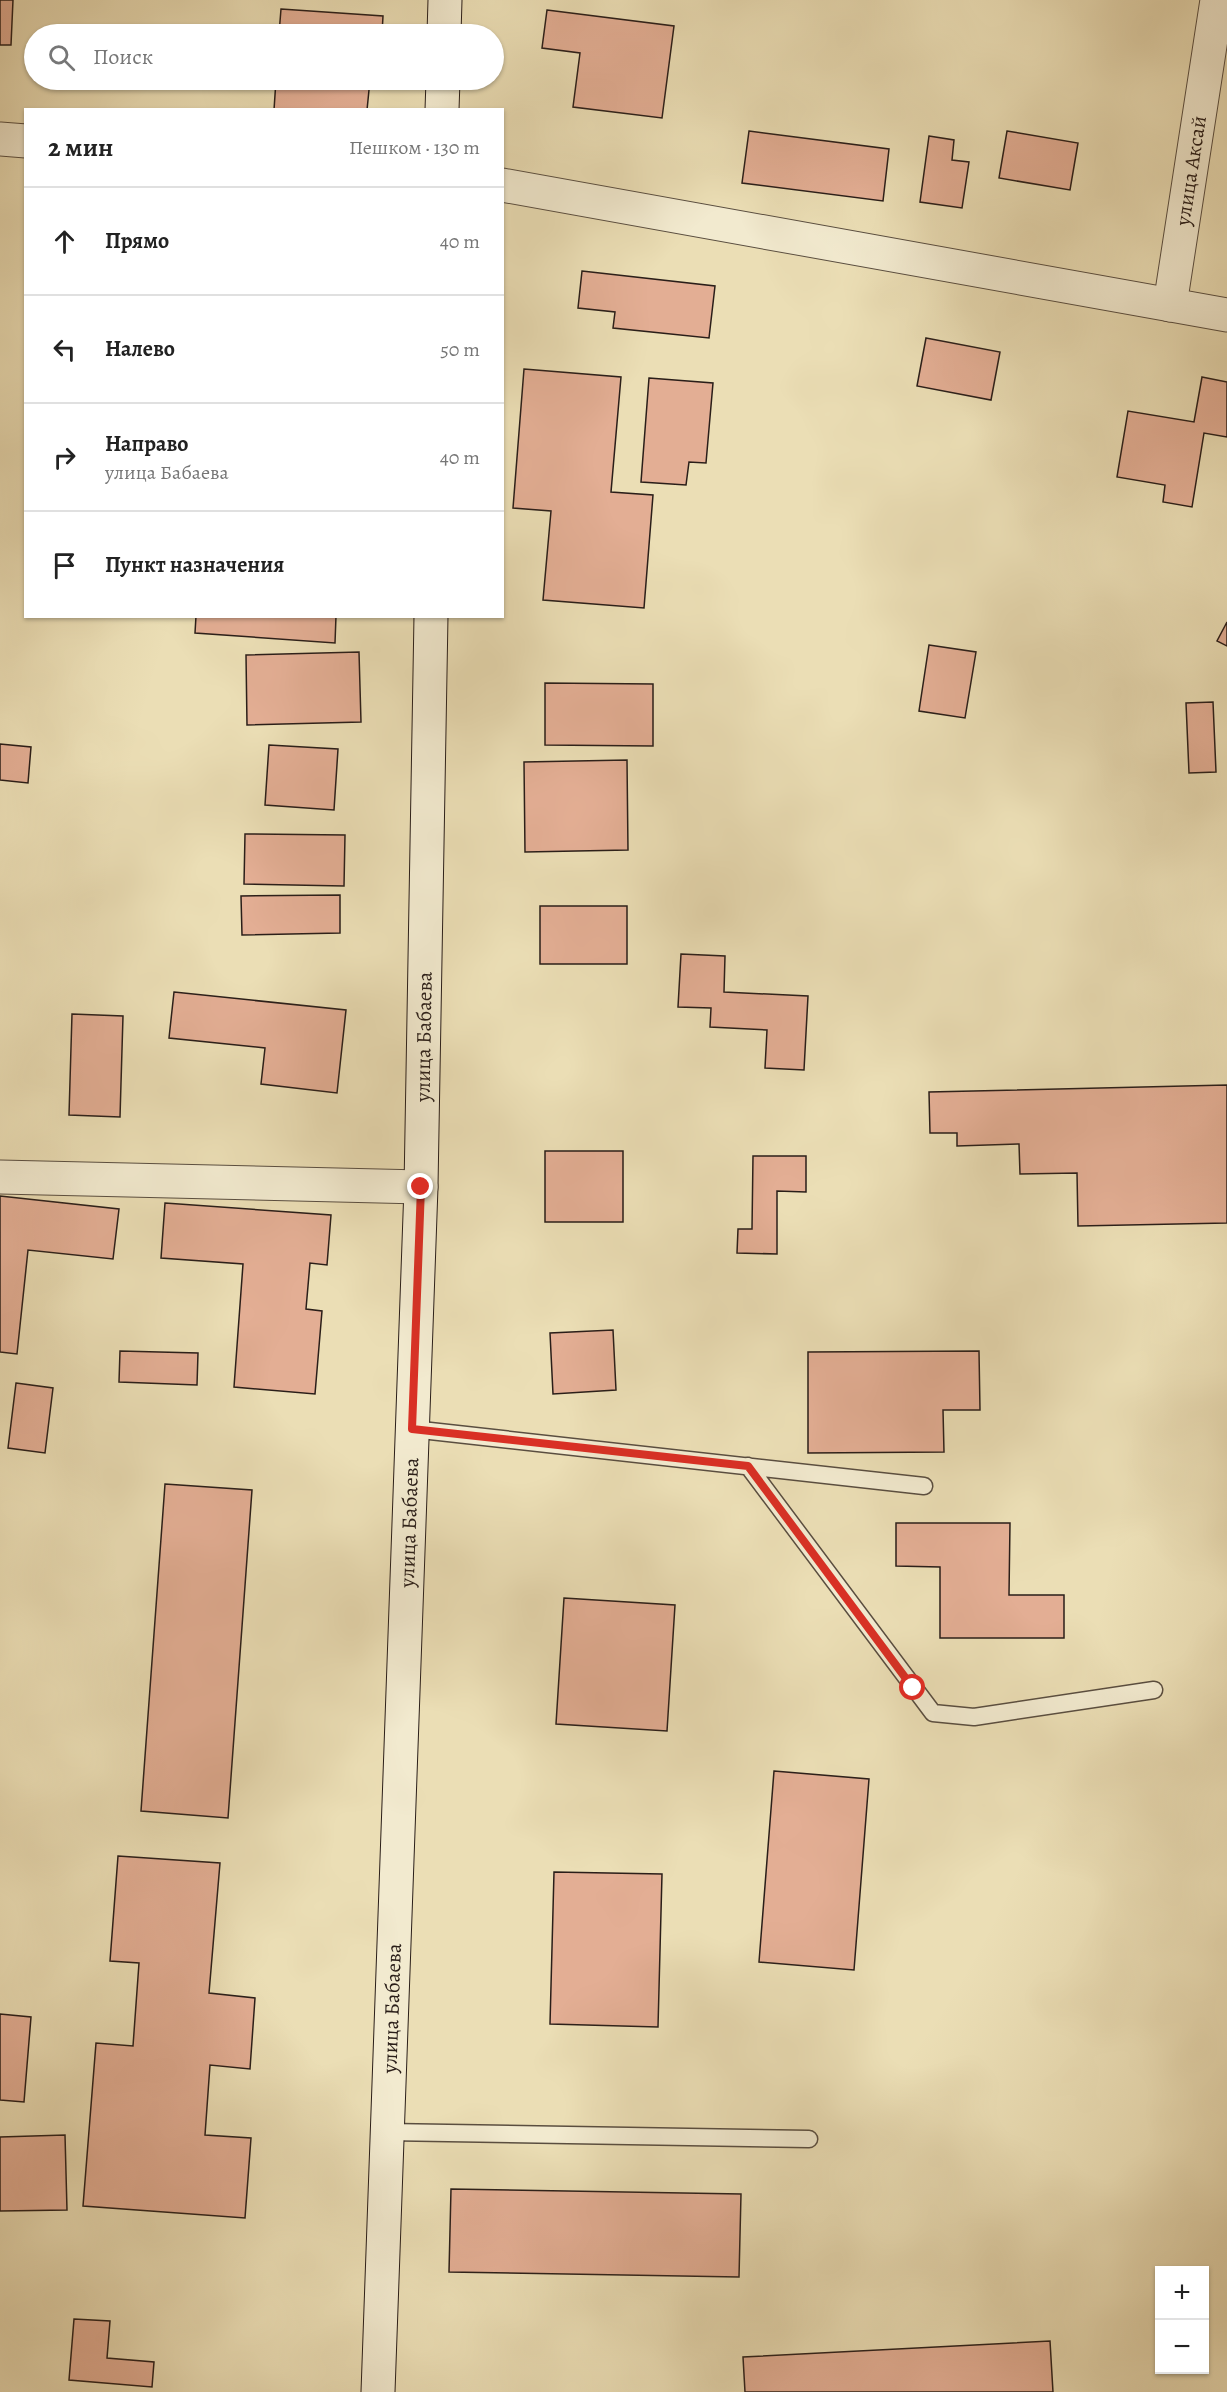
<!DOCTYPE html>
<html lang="ru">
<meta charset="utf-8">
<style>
body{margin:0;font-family:Alegreya,serif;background:#f2f2f2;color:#222}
.controls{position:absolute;right:18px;bottom:18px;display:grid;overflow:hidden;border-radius:0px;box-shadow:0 2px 4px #0004}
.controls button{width:54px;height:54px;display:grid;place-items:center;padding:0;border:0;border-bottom:2px solid #e0e0e0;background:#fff;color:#222;font:30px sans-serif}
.stop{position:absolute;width:18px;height:18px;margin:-14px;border:4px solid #d93025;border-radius:50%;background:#fff}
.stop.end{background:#d93025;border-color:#fff;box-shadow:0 2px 6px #0008}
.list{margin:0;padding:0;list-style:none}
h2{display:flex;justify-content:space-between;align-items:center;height:78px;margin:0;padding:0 24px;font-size:26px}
h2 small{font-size:20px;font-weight:400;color:#767676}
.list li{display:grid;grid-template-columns:39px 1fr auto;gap:18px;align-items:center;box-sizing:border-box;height:108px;padding:0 24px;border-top:2px solid #e0e0e0}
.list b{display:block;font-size:22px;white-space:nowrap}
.list p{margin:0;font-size:20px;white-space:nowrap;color:#767676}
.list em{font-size:20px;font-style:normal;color:#767676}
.icon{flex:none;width:33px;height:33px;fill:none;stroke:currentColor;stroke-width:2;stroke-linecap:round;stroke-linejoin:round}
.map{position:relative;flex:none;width:1227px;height:2392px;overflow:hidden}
.search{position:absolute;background:#fff;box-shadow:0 2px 4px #0004;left:24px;top:24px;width:480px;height:66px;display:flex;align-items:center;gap:15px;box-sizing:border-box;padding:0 21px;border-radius:33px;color:#767676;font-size:22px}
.panel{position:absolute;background:#fff;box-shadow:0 2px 4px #0004;left:24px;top:108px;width:480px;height:510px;border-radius:0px}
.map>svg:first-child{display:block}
.building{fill:#e3ae94;stroke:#2a1e19;stroke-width:1.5}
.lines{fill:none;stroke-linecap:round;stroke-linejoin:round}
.lane-casing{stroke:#5a4e40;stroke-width:19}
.street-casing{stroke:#5a4e40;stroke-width:35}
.secondary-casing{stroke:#2a1e19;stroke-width:35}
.lane{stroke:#f2eacf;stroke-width:16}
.street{stroke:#f2eacf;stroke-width:33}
.secondary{stroke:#f2eacf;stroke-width:33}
.route{stroke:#d93025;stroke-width:8}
.labels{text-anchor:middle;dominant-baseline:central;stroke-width:6;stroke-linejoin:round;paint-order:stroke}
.street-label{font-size:21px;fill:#2a1e19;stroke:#f2eacf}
</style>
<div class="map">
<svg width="1227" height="2392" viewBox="0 0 1227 2392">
<rect width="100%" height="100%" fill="#ebdeb5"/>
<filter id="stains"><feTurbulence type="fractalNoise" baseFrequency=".00333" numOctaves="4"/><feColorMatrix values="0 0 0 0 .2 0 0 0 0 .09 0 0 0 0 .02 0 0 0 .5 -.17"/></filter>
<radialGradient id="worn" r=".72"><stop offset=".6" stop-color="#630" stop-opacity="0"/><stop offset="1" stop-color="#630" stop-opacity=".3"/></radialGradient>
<path class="building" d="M0 0H13L11 45H0Z
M281 9 383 16 382 34H279Z
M547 10 674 26 662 118 573 107 580 53 542 48Z
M276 80H370L367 110H274Z
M749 131 889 149 883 201 742 183Z
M1007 131 1078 143 1070 190 999 178Z
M929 136 954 140 952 160 969 162 962 208 920 202Z
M582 271 715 286 709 338 613 328 615 312 578 308Z
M926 338 1000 352 991 400 917 386Z
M524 369 621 377 611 492 653 495 644 608 543 600 551 511 513 508Z
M1202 377 1227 382V437L1204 433 1192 507 1163 502 1165 485 1117 477 1128 411 1194 422Z
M649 378 713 383 706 463 689 462 686 485 641 482Z
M196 616H336L335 643 195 633Z
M1227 622V646L1217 641Z
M929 645 976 652 965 718 919 711Z
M359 652 361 722 247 725 246 655Z
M545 683 653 684V746L545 745Z
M1213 702 1216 772 1189 773 1186 703Z
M0 744 31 747 28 783 0 780Z
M269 745 338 749 334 810 265 805Z
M627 760 628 850 525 852 524 762Z
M245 834 345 835 344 886 244 884Z
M340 895V933L242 935 241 896Z
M540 906H627V964H540Z
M681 954 725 956 724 992 808 996 804 1070 765 1068 767 1030 710 1027 711 1008 678 1007Z
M174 992 346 1010 337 1093 261 1084 265 1048 169 1038Z
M72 1014 123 1016 120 1117 69 1115Z
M1227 1085V1223L1078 1226 1077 1173 1020 1174 1019 1144 957 1146V1133H930L929 1092Z
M545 1151H623V1222H545Z
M753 1156H806V1192L777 1191V1254L737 1253 738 1229H752Z
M0 1196 119 1209 113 1259 28 1250 17 1354 0 1352Z
M165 1203 331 1215 327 1265 310 1263 306 1309 322 1311 315 1394 234 1387 243 1264 161 1258Z
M613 1330 616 1390 553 1394 550 1333Z
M120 1351 198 1353 197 1385 119 1382Z
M979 1351 980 1410H943L944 1452 808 1453V1352Z
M16 1383 53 1388 45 1453 8 1448Z
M165 1484 252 1490 228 1818 141 1811Z
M896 1523H1010L1009 1595H1064V1638H940V1567L896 1566Z
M564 1598 675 1605 667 1731 556 1724Z
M774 1771 869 1779 854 1970 759 1962Z
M118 1856 220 1863 209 1993 255 1998 250 2069 210 2065 205 2135 251 2138 245 2218 83 2206 96 2043 133 2046 139 1963 110 1961Z
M554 1872 662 1874 658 2027 550 2024Z
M0 2014 31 2017 24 2102 0 2100Z
M65 2135 67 2210 0 2211V2137Z
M451 2189 741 2194 739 2277 449 2272Z
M74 2319 110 2321 107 2358 154 2362 152 2387 69 2380Z
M1050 2341 1053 2392H745L743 2357Z"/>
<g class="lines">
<defs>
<path id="lane" d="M412 1429 924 1486
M748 1466 933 1713 974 1717 1154 1690
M386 2132 809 2139"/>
<g id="street">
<path d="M0 139 26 141"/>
<path d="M502 185 1227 315"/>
<path id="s1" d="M1170 305 1217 0"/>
<path d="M0 1177 421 1187"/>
</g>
<g id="secondary">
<path d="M444 34 445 0"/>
<path d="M442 110 443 80"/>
<path id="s2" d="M378 2392 421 1187 431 616"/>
</g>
</defs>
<use href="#lane" class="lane-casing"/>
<use href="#street" class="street-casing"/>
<use href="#secondary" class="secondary-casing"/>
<use href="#lane" class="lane"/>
<use href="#street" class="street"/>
<use href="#secondary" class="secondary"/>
</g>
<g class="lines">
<path class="route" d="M421 1187 412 1429 748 1466 913 1688"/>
</g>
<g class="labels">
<g class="street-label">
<text stroke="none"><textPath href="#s1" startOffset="136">улица Аксай</textPath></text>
<text stroke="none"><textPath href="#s2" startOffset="1356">улица Бабаева</textPath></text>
<text stroke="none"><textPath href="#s2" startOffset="870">улица Бабаева</textPath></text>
<text stroke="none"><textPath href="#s2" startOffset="384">улица Бабаева</textPath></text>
</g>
</g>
<rect width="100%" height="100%" filter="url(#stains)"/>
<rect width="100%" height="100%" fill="url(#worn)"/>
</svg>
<div class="controls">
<button>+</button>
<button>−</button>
</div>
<div class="stop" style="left:913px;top:1688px"></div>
<div class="stop end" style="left:421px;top:1187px"></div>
<div class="search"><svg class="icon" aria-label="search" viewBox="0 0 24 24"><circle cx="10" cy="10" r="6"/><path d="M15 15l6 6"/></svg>Поиск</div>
<section class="panel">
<h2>2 мин<small>Пешком · 130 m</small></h2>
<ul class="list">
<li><svg class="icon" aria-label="ahead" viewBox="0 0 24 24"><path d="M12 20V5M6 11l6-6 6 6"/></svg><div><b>Прямо</b></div><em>40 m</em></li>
<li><svg class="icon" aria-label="left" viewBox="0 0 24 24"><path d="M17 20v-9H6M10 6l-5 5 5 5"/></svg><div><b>Налево</b></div><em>50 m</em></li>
<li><svg class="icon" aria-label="right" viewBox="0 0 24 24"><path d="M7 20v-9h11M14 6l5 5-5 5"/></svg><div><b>Направо</b><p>улица Бабаева</p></div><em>40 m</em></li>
<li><svg class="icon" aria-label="arrive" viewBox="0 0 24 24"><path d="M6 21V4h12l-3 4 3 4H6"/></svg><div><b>Пункт назначения</b></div></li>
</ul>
</section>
</div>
